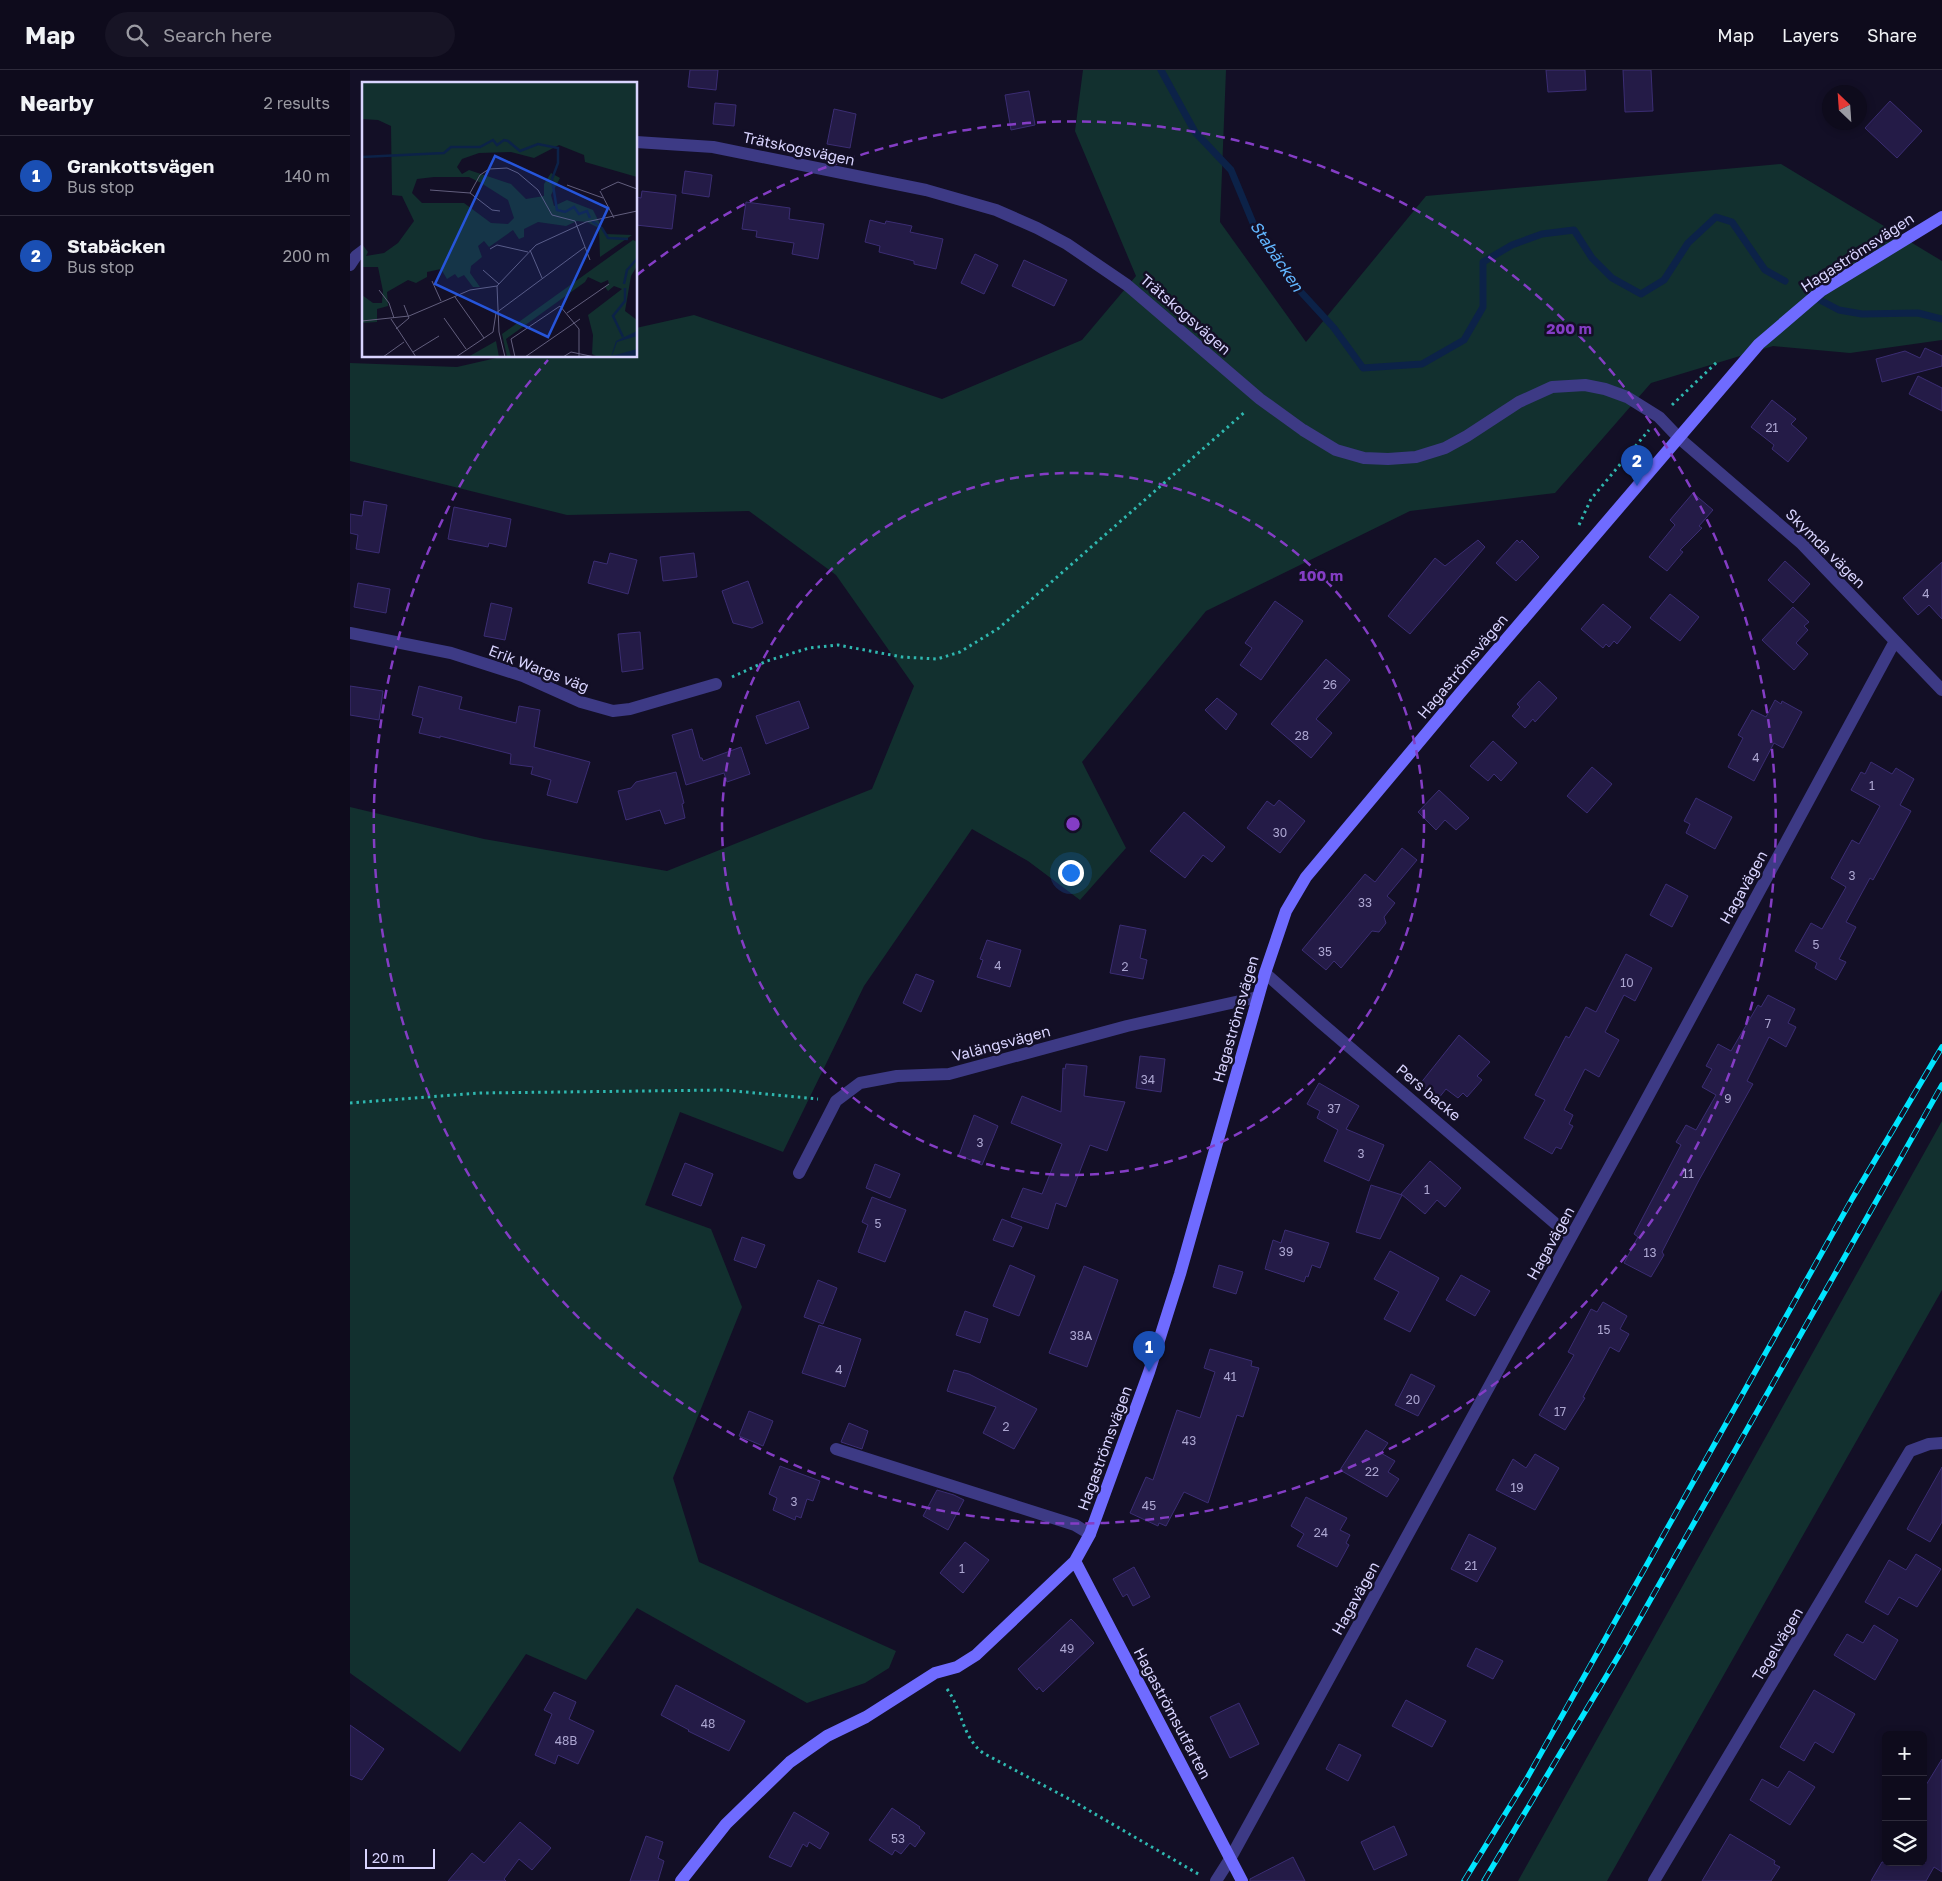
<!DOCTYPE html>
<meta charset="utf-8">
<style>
body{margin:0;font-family:"Golos Text",sans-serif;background:#171425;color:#f1f3f6}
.controls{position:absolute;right:15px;bottom:15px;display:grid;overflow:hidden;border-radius:8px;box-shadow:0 2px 8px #0003}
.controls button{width:45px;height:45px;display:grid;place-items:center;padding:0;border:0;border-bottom:1px solid #2e2b3b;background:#0e0b1c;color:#f1f3f6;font:25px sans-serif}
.compass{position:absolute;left:1472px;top:15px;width:45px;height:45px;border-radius:50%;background:#0e0b1c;box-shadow:0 2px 8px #0003;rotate:335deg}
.scale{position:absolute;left:15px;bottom:12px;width:70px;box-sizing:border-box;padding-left:5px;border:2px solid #d9d4ff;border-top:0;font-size:14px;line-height:18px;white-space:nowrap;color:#d9d4ff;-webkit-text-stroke:4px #130f26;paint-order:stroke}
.you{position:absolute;left:720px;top:802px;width:18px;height:18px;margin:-12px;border:4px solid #fff;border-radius:50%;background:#1a73e8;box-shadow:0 0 0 8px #1a73e833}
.badge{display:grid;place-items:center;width:32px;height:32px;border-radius:50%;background:#00e5ff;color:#fff;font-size:16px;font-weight:700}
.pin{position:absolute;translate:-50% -41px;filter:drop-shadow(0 1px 2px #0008)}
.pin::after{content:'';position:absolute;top:26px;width:18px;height:15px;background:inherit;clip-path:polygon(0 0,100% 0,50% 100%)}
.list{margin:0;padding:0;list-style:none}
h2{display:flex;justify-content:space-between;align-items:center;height:65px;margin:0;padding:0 20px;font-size:21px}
h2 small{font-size:16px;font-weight:400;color:#9b9ba3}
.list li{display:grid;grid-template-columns:32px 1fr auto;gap:15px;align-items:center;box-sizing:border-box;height:80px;padding:0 20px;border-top:1px solid #2e2b3b}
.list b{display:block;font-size:19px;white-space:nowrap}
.list p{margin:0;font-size:16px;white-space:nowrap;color:#9b9ba3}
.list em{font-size:16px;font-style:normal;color:#9b9ba3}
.icon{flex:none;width:28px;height:28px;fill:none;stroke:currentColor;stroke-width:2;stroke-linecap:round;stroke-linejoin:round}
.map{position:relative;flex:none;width:1592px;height:1811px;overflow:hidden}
header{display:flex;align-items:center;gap:30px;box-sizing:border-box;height:70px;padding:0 25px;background:#0e0b1c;border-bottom:1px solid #2e2b3b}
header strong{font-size:24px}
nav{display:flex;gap:28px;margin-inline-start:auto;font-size:18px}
.search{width:350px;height:45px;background:#171425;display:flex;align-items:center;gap:12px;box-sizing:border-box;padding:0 18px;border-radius:28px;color:#9b9ba3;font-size:19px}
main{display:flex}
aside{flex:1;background:#0e0b1c}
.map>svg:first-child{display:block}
.green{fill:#12302f}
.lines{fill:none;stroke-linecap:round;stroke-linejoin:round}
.stream{stroke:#0c2248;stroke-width:7}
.building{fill:#241b47;stroke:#3b2d73}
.path{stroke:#2fb8b0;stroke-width:3;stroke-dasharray:2.5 4;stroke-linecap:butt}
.street{stroke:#3d3a85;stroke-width:12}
.secondary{stroke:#6f6bff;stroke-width:12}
.rail-casing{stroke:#00e5ff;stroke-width:5.5}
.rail{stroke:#130f26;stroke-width:4;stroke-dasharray:11;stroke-linecap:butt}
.ring{fill:none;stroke:#843dc5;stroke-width:2.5;stroke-dasharray:9 6}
.labels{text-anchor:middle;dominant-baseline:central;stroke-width:5;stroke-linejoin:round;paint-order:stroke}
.number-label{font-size:12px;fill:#aca6d1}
.street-label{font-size:15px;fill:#d9d4ff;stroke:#130f26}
.water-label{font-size:16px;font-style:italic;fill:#62b6ff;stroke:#130f26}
.inset-river{fill:none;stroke:#0c2248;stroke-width:2.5}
.inset-road{fill:none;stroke:#625e7d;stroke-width:1}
.view{fill:#2655da;fill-opacity:0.15;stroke:#2655da;stroke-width:2.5}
.inset-edge{fill:none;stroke:#d9d4ff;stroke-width:2.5}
.centre{fill:#843dc5;stroke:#130f26;stroke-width:2.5}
.ring-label{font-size:15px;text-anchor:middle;font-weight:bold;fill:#843dc5;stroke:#130f26;stroke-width:5;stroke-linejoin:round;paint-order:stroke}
</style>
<header>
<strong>Map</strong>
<div class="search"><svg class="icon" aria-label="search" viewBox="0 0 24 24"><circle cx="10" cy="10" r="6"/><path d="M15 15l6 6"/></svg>Search here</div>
<nav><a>Map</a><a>Layers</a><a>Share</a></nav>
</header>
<main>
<aside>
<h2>Nearby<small>2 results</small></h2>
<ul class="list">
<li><span class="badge" style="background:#1a4fb4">1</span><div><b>Grankottsvägen</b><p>Bus stop</p></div><em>140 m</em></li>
<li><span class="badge" style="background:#1a4fb4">2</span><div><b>Stabäcken</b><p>Bus stop</p></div><em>200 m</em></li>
</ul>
</aside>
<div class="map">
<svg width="1592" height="1811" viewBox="0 0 1592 1811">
<rect width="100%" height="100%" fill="#130f26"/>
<path class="green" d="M733 0H876L870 152 956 272 1076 126 1431 94 1592 191V270L1500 283 1423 276 1301 313 1205 423 1060 441 856 541 732 692 776 778 730 830 678 791 622 759 514 916 433 1082 330 1042 295 1135 361 1159 392 1237 323 1408 349 1492 546 1581 539 1598 515 1613 457 1633 287 1538 236 1610 176 1584 110 1682 0 1603V737L134 769 317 801 522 719 564 616 486 505 399 441 217 445 0 391V293L107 297 155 286H286V258L344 245 592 329 732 270 786 206 725 61Z
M1592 1051V1220L1257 1811H1168Z"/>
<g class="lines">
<path class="stream" d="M811 0 845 62 881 100 903 153 940 210 984 258 1013 298 1072 294 1114 270 1133 237V192L1162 175 1192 164 1224 160 1242 188 1262 208 1291 224 1314 210 1338 173 1366 147 1382 152 1415 200 1435 211
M1470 230 1489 240 1512 244 1568 243 1592 249"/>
</g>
<path class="building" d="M340 0H368L366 20 338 17Z
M1196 0H1235L1236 20 1198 22Z
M1273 0H1301L1303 41 1275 42Z
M679 21 685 55 661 60 655 25Z
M1540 31 1572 61 1547 88 1515 58Z
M365 33 386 35 384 56 363 54Z
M484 39 506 44 500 78 477 74Z
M335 101 362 105 359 127 332 123Z
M292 121 326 125 322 159 286 155V127L291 128Z
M396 132 440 138 439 149 474 154 468 189 442 184 444 173 406 167 407 161 392 159Z
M520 150 535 154 536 151 562 156 560 162 593 169 586 199 564 194V191L529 182 530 176 515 172Z
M625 184 648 195 634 224 611 213Z
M674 190 717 210 704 236 662 216Z
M1575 278 1592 286V296L1532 312 1526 289 1555 281 1570 288Z
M1568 306 1592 318V341L1559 324Z
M1422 330 1446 349 1441 354 1457 368 1438 392 1422 379 1424 375 1401 357Z
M1343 423 1363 440 1349 456 1352 458 1330 480 1333 482 1317 501 1299 487 1325 455 1320 450Z
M14 431 37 435 29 483 6 479 8 465 0 463V444L12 446Z
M104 437 161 449 156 477 139 473 138 477 98 469Z
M1128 470 1135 477 1060 564 1038 546 1085 488 1095 496Z
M1167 470 1170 473 1172 470 1189 487 1166 511 1146 493Z
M260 483 287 490 278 524 238 513 244 491 257 494Z
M344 483 347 507 313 511 310 487Z
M1435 491 1460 514 1443 533 1418 510Z
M1592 492V549L1579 535 1568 545 1553 528Z
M398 511 413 553 402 558 383 553 372 521Z
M8 513 40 519 36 543 4 537Z
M1320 524 1349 547 1330 571 1300 548Z
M925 531 953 551 911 610 890 595 902 578 895 573Z
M141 533 162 538 155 570 134 566Z
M1253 534 1281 557 1267 574 1264 571 1259 577 1256 574 1253 578 1231 559Z
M1443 537 1459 552 1454 556 1458 560 1446 573 1458 584 1444 600 1412 570Z
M290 562 293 599 272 602 268 564Z
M976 589 1000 610 966 649 982 663 961 688 921 654Z
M1189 611 1207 628 1185 652 1183 649 1175 658 1162 646 1170 637 1167 634Z
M0 616 33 621 29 650 0 645Z
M69 616 112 627 109 639 166 653 169 636 190 640 184 677 240 692 227 733 197 725 201 710 181 704 183 697 160 694 161 684 90 666V668L69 663 73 648 62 645Z
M867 628 887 644 876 660 855 640Z
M1425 630 1431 634 1432 631 1452 642 1433 678 1424 673 1404 711 1378 697 1393 668 1388 665 1402 640 1416 647Z
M449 631 459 658 416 674 406 646Z
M342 659 350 688H352L353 691 391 677 400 704 377 712 374 703 336 715 322 665Z
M1143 671 1167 693 1151 711 1144 704 1138 711 1120 696Z
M1521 692 1542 704 1546 698 1564 709 1550 735 1561 741 1523 810 1520 808 1496 852 1506 857 1489 889 1496 892 1486 910 1465 898 1467 893 1445 881 1461 853 1472 859 1496 817 1481 808 1502 770 1509 774 1530 736 1501 720 1511 702 1515 704Z
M1242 697 1262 714 1237 743 1217 726Z
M326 702 334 733 332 734 335 748 315 754 310 740 276 750 268 721 281 718 286 712Z
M1089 720 1119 748 1106 760 1095 750 1086 760 1068 742Z
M1346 728 1382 747 1365 779 1336 763 1340 754 1334 751Z
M929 730 955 751 930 783 897 758 917 731 924 736Z
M834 742 875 777 862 792 853 785 835 808 800 781Z
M1052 778 1067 790 1037 826 1045 833 1034 847 1036 853 1029 862 1022 861 991 898 984 891 976 900 952 880 1015 804 1025 812Z
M1316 814 1338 826 1322 857 1300 845Z
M770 855 796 860 790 888 797 890 793 909 760 903Z
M637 870 671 880 660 917 627 907 633 890 630 889Z
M1276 884 1302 898 1285 931 1274 925 1255 962 1269 970 1249 1007 1235 999 1214 1040 1223 1045 1219 1054 1223 1056 1211 1079 1206 1077 1202 1084 1174 1068 1195 1030 1185 1025 1216 966 1219 968 1236 937 1246 942Z
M566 904 584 911 571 942 553 933Z
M1418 925 1445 939 1438 953 1446 957 1436 977 1419 967 1397 1011 1403 1014 1348 1112 1312 1182 1314 1185 1301 1207 1274 1193 1288 1167 1284 1164 1331 1075 1326 1072 1336 1055 1346 1060 1366 1025 1352 1017 1362 999 1356 996 1368 974 1381 981 1408 935 1411 937Z
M1109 965 1140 992 1127 1006 1132 1010 1117 1027 1113 1023 1108 1028 1096 1019 1088 1029 1070 1014Z
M790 986 815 989 811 1022 786 1018Z
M716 994 737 996 734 1026 775 1032 757 1081 740 1075 716 1137 706 1133 698 1159 661 1147 673 1118 692 1124 712 1074 661 1053 672 1026 711 1042 713 998 715 999Z
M969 1013 1009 1036 996 1059 1034 1075 1019 1111 974 1091 988 1060 967 1048 970 1041 957 1034Z
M624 1045 648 1056 632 1095 609 1085Z
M1080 1091 1111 1118 1095 1137 1087 1130 1075 1144 1051 1124Z
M335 1093 363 1104 351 1136 322 1125Z
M525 1094 550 1104 540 1128 516 1118Z
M1021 1115 1052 1125 1030 1169 1006 1162Z
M522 1127 556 1140 535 1192 508 1182 518 1155 512 1152Z
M652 1149 672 1157 663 1177 643 1170Z
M935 1160 979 1173 970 1198 962 1195 958 1207 956 1206 954 1212 915 1199 923 1170 931 1173Z
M392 1167 415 1175 406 1198 384 1190Z
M1040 1181 1089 1208 1060 1262 1034 1249 1049 1222 1024 1209Z
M660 1195 685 1206 669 1246 643 1236Z
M869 1195 893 1202 886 1224 863 1217Z
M734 1196 768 1210 737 1297 699 1283Z
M1111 1205 1140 1221 1125 1246 1096 1230Z
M468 1210 487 1218 473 1254 454 1247Z
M1253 1232 1277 1246 1270 1259 1279 1264 1269 1282 1260 1277 1233 1327 1235 1328 1215 1360 1189 1345 1224 1285 1218 1282 1241 1239 1247 1242Z
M615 1241 638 1249 630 1273 606 1265Z
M469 1255 511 1269 495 1317 452 1303Z
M860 1279 902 1291 901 1296 909 1298 893 1347 887 1345 858 1433 834 1422 816 1456 809 1453 808 1456 780 1443 796 1407 803 1410 827 1340 850 1348 865 1302 854 1298Z
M604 1300 619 1304 687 1339 664 1379 633 1363 646 1337 597 1321Z
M1061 1304 1085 1316 1068 1346 1045 1335Z
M399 1341 423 1351 413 1376 389 1366Z
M499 1353 518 1361 512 1379 491 1372Z
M1016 1360 1038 1373 1031 1383 1045 1391 1038 1402 1049 1409 1037 1427 990 1400Z
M1185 1384 1209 1398 1185 1440 1146 1420 1163 1389 1176 1398Z
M430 1396 470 1411 463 1431 457 1429 451 1448 446 1446 445 1450 423 1440 427 1428 419 1424Z
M1592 1397V1452L1580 1472 1557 1459Z
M587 1420 604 1425 614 1430 598 1460 573 1446Z
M956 1427 997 1448 990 1460 1000 1465 996 1473 999 1475 987 1497 947 1476 954 1464 941 1456Z
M1119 1464 1146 1478 1127 1512 1101 1499Z
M615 1472 639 1490 613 1523 590 1503Z
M1566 1484 1591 1499 1567 1537 1549 1527 1538 1545 1515 1532 1539 1490 1556 1500Z
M784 1497 800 1527 783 1536 777 1524 773 1527 763 1509Z
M721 1549 744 1573 693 1622 689 1617 687 1620 668 1599Z
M1524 1555 1548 1570 1525 1610 1484 1585 1497 1564 1513 1573Z
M1126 1578 1153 1591 1143 1609 1117 1596Z
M326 1615 395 1651 379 1681 338 1661 339 1660 311 1645Z
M1464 1620 1505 1644 1483 1683 1465 1672 1454 1691 1430 1677Z
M204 1622 226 1632 219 1649 244 1661 228 1694 208 1685 205 1694 185 1685 202 1644 194 1640Z
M1056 1630 1096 1651 1082 1677 1042 1656Z
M889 1633 909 1674 880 1688 860 1647Z
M0 1655 34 1679 12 1710 0 1705Z
M989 1674 1011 1685 998 1711 976 1699Z
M1592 1689V1802L1584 1797 1576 1811H1521L1532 1792H1576L1573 1791V1720Z
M1439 1701 1465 1717 1440 1755 1400 1730 1412 1709 1428 1718Z
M542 1738 570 1757 569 1758 575 1763 565 1777 560 1773 551 1784 545 1780 542 1785 519 1770Z
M444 1742 479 1763 470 1779 459 1772 457 1777 453 1774 441 1797 419 1787Z
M170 1752 201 1778 182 1800 169 1789 154 1809 156 1811H98L122 1783 134 1793Z
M1044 1756 1057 1785 1024 1800 1011 1772Z
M1380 1764 1425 1791 1424 1794 1430 1797 1421 1811H1352Z
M296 1766 313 1772 308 1788 314 1791 308 1811H280Z
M943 1787 955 1811H900V1809Z"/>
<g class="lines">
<path class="path" d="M1322 335 1368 291
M1229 455 1241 429 1299 360
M382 607 417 591 459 578 488 575 552 587 587 589 610 582 649 558 896 341
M0 1033 130 1023 374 1020 468 1029
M597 1619C612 1639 612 1667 633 1683L721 1730 850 1805"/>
<path class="street" d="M286 72 363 77 576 120 646 140 687 158 717 174 777 215 910 329 953 360 986 380 1014 388 1038 389 1066 387 1095 378 1117 366 1169 332 1202 317 1235 315 1255 319 1277 327 1309 347 1329 368 1452 474 1592 620
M0 195 6 186 14 180
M0 563 101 583 173 606 231 632 263 641 280 639 366 614
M915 903 969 951 1221 1167
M449 1103 486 1031 510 1013 547 1006 599 1004 777 956 908 927
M486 1379 725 1455 740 1464
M866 1811 880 1789 1288 1045 1545 571
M1304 1811 1560 1381 1579 1374 1592 1373"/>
<path class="secondary" d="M725 1491 892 1811
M331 1811 376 1754 440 1692 477 1666 516 1647 585 1603 607 1597 626 1585 725 1491 740 1464 799 1302 830 1204 915 903 936 841 956 807 1111 622 1409 274 1471 221 1592 147"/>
<defs>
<path id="rail" d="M1114 1811 1176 1710 1502 1129 1592 977
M1134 1811 1272 1580 1592 1015"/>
</defs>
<use href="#rail" class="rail-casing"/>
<use href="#rail" class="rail"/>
</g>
<g class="ring">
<circle cx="723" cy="754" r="351"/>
<path d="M287 205A701 701 0 1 1 198 290"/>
</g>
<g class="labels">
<g class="number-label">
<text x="1422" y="357">21</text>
<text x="1576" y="523">4</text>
<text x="980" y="614">26</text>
<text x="952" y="665">28</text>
<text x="1406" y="687">4</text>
<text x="1522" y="715">1</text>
<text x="930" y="762">30</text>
<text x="1502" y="805">3</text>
<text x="1015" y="832">33</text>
<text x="1466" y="874">5</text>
<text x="975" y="881">35</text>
<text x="648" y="895">4</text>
<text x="775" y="896">2</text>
<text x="1277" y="912">10</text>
<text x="1418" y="953">7</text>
<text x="798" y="1009">34</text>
<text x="1378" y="1028">9</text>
<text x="984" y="1038">37</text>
<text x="630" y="1072">3</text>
<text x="1011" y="1083">3</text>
<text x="1338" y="1103">11</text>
<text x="1077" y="1119">1</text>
<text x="528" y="1153">5</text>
<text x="936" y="1181">39</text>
<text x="1300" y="1182">13</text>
<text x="1254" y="1259">15</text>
<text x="731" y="1265">38A</text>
<text x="489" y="1299">4</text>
<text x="880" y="1306">41</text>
<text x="1063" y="1329">20</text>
<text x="1210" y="1341">17</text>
<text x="656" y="1356">2</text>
<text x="839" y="1370">43</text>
<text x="1022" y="1401">22</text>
<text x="1167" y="1417">19</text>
<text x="444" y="1431">3</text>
<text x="799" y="1435">45</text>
<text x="971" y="1462">24</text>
<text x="1121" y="1495">21</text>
<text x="612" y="1498">1</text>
<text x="717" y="1578">49</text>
<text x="358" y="1653">48</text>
<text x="216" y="1670">48B</text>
<text x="548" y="1768">53</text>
</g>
<g class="street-label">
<text transform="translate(449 78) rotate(12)">Trätskogsvägen</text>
<text transform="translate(1507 182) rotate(-33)">Hagaströmsvägen</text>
<text transform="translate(836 244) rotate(41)">Trätskogsvägen</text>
<text transform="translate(1476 478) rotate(45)">Skymda vägen</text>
<text transform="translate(1112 596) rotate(-50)">Hagaströmsvägen</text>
<text transform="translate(189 598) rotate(21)">Erik Wargs väg</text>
<text transform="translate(1393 817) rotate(-61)">Hagavägen</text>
<text transform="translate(885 949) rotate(-74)">Hagaströmsvägen</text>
<text transform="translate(651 973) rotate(-15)">Valängsvägen</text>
<text transform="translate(1079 1022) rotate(40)">Pers backe</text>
<text transform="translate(1200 1173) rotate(-61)">Hagavägen</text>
<text transform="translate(754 1378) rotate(-70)">Hagaströmsvägen</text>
<text transform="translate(1005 1528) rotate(-61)">Hagavägen</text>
<text transform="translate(1427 1574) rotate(-59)">Tegelvägen</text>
<text transform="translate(823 1643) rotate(62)">Hagaströmsutfarten</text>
</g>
<g class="water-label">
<text transform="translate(927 186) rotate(56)">Stabäcken</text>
</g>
</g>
<g transform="translate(12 12)">
<rect width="275" height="275" fill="#130f26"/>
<path d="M0 0H275V95L223 80 222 73 197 63 172 76 149 70 117 71 100 77 95 85 100 92 107 88 149 102 164 117 182 114V102L189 91 198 96 189 113 192 124 205 118 231 128 243 152 270 153 238 175 237 146 225 140 215 139 204 144 176 140 162 147V155L157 157 151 148 127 165 122 159 116 164 120 175 109 184 108 191 118 205H111L102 193 96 196 93 192 85 197 79 187 65 190V195L54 201 46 198 25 210 26 224 15 227V240L0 241V213L11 221H20L21 209 16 185H0V162L6 170 4 174 22 171 36 161 52 139 40 114 30 113 29 44 16 38 0 37ZM72 95H107L119 101 146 118 152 136 146 142 129 141 102 121H60L50 111 55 97ZM271 158 275 160V184L269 194 263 229 275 238V273L236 275 230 272 231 253 226 233 260 207 252 204 246 209 243 205 247 202 246 198 239 201 226 195 223 200 144 257 149 275H145L140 252ZM134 259 137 275H106Z" fill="#12302f" fill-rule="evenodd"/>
<path d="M275 249V254L255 260 250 274 275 267V275H249L254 259Z" fill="#0c2248"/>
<path class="inset-river" d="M0 75 82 71 89 65H118L131 58 135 63 142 58 146 59 158 69 176 62 196 66V81L190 97 195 128 203 130 212 125 217 132 225 129 228 136M230 139 240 146 246 156 266 157M262 202 265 188 275 177M261 255 251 234 263 219V206"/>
<path class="inset-road" d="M256 100 275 107M205 103 241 116M68 108 108 111 130 128 138 129M239 108 256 100M238 109 252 136M108 111 118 93 127 87 145 86 156 91 176 108 190 133 213 139 228 178M128 167 135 163 166 170M168 168 180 196M121 188 137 202M70 199 79 219M135 204 137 250 143 275M17 208 27 221 32 236M93 215 122 256M205 231 247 202M82 236 104 267M29 237 54 275M0 239 47 234 108 208 135 204 174 163 224 140 275 129M34 247 47 236 42 223M51 270 77 254M21 275 42 260M94 275 131 250 134 231 223 165M153 275 149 257 198 224 217 247V275M163 275 218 237M201 275 209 270 233 275"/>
<path class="view" d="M133 74 246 126 186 255 73 202Z"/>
<rect width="275" height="275" class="inset-edge"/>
</g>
<circle cx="723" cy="754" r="8" class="centre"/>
<g class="ring-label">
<text x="1219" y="264">200 m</text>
<text x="971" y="511">100 m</text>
</g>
</svg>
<div class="controls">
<button>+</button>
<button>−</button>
<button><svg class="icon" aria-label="layers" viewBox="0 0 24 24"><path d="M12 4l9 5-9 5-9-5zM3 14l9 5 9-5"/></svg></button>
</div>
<svg class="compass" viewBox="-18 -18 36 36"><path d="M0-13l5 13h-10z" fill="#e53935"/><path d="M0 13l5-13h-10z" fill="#9b9ba3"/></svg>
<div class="scale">20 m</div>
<div class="you"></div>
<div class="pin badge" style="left:799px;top:1302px;background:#1a4fb4">1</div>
<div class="pin badge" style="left:1287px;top:416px;background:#1a4fb4">2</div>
</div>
</main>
